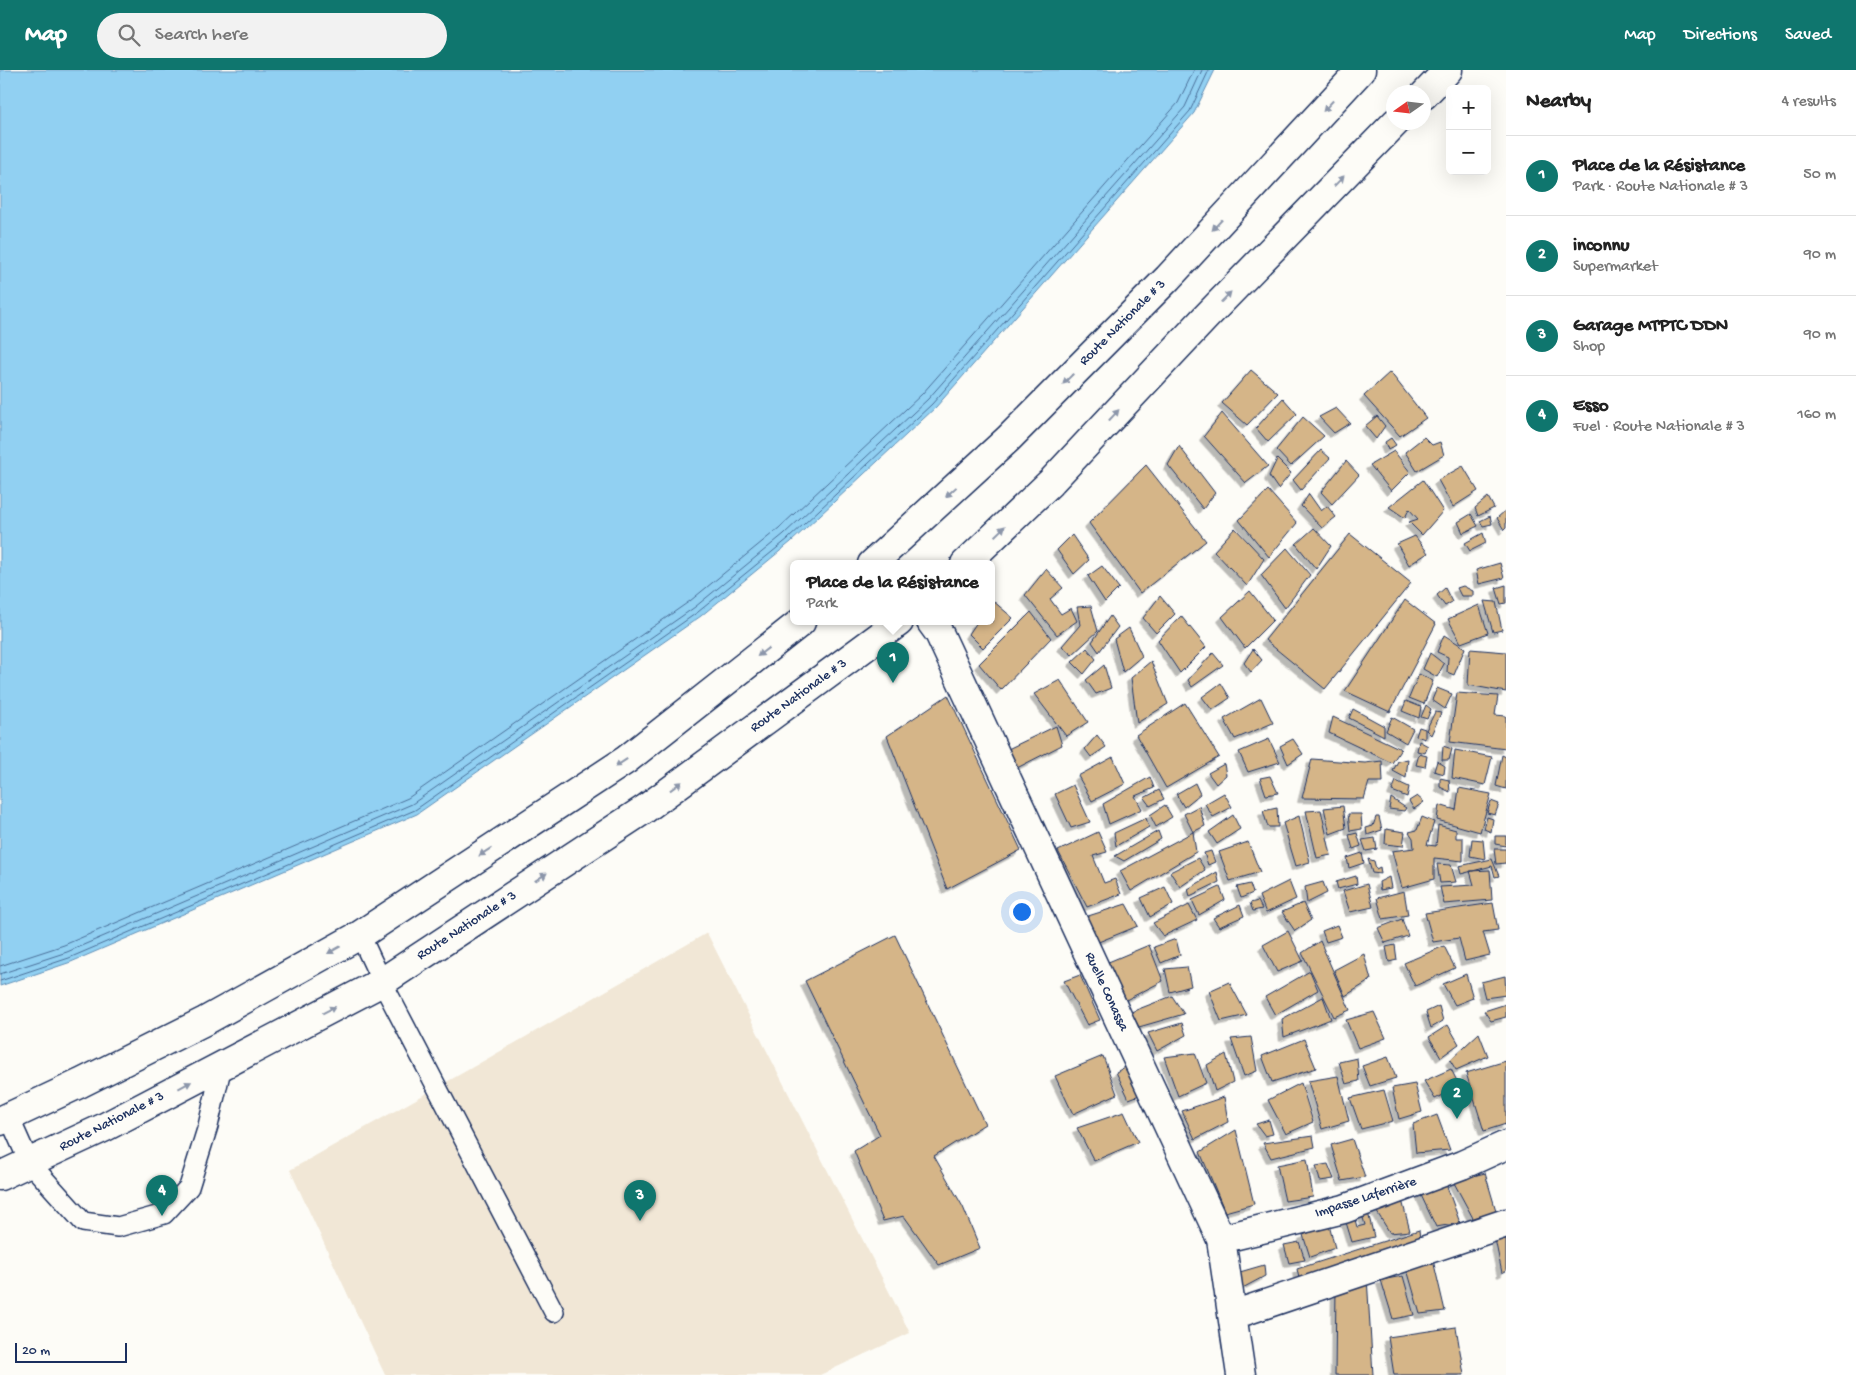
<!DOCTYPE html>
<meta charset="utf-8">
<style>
body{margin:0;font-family:"Gochi Hand",sans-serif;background:#f2f2f2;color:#222}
.controls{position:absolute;right:15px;top:15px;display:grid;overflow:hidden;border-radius:8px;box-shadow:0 5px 20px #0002}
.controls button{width:45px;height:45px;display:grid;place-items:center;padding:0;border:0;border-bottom:1px solid #e0e0e0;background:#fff;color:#222;font:25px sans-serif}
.compass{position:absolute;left:1386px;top:15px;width:45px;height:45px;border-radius:50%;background:#fff;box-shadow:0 5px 20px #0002;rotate:256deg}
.scale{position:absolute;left:15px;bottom:12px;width:112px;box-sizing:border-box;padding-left:5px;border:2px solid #1b2f5e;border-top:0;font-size:14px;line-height:18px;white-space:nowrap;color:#1b2f5e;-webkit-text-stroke:4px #fdfcf7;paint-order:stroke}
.you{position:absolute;left:1021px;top:841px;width:18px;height:18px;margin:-12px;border:4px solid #fff;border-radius:50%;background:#1a73e8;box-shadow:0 0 0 8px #1a73e833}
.badge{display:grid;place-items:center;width:32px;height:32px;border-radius:50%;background:#0f766e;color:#fff;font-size:16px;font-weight:700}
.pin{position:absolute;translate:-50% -41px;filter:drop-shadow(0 1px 2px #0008)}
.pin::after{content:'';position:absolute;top:26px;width:18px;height:15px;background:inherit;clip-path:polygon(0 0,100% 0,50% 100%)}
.popup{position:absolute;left:790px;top:490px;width:205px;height:65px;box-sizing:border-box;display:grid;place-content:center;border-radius:8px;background:#fff;filter:drop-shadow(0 1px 4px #0005);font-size:16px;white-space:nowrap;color:#767676}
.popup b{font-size:19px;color:#222}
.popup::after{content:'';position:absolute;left:50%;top:100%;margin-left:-10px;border:10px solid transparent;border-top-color:#fff}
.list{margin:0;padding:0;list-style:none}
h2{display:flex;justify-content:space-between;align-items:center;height:65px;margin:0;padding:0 20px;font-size:21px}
h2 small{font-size:16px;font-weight:400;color:#767676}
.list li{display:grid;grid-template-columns:32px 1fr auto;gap:15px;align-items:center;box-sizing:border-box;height:80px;padding:0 20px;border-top:1px solid #e0e0e0}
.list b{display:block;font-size:19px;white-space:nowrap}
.list p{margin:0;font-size:16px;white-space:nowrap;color:#767676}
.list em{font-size:16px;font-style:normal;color:#767676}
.icon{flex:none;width:28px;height:28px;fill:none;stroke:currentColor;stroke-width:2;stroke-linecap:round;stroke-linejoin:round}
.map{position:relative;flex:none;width:1506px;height:1305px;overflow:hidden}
header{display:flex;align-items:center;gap:30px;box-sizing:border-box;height:70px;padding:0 25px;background:#0f766e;color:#fff}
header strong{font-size:24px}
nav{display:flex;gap:28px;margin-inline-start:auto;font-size:18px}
.search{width:350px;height:45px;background:#f2f2f2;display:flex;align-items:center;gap:12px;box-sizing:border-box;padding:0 18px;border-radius:28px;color:#767676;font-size:19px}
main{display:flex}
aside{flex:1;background:#fff}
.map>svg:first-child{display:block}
.built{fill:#f1e7d6}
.water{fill:#91d0f2;stroke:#6290b7}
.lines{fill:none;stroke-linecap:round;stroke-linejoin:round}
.shore{stroke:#4a6f99;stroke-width:1}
.building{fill:#d5b588;stroke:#1b2f5e;filter:url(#shadow)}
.service-casing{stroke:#1b2f5e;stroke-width:22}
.minor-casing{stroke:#1b2f5e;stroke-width:31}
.primary-casing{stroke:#1b2f5e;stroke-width:31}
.service{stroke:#fdfcf7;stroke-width:19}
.minor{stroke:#fdfcf7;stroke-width:28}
.primary{stroke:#fdfcf7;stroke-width:28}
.oneway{fill:#8c96aa}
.labels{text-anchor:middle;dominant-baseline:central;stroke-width:4;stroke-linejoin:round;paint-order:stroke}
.street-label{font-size:14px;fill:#1b2f5e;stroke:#fdfcf7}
</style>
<header>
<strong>Map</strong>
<div class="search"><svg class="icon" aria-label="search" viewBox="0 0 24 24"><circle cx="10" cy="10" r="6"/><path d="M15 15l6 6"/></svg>Search here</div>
<nav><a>Map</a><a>Directions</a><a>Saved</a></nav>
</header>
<main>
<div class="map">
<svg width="1506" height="1305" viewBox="0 0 1506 1305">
<defs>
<filter id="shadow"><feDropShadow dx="-4.5" dy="4.5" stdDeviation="0" flood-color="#0004"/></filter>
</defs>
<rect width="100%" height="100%" fill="#fdfcf7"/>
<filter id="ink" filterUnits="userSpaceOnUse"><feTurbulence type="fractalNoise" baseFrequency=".02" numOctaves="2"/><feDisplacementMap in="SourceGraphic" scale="10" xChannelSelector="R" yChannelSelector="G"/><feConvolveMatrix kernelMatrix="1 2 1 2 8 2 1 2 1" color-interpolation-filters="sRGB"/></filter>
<g filter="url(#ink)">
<path class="built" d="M707 863 910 1263 820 1305H385L290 1100 466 1001Z"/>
<path class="water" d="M0 0H1215L1194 43 936 337 791 472 701 546 417 744 71 892 0 916Z"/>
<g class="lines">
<path class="shore" d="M0 896 64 875 408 728 690 531 779 458 922 324 1178 33 1194 0
M0 904 67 882 412 734 695 537 784 464 928 329 1185 37 1202 0
M0 911 69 888 415 740 698 542 788 469 932 334 1190 41 1209 0"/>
</g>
<path class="building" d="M1251 300 1278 323 1247 355 1222 333Z
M1390 302 1426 348 1400 366 1364 326Z
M1283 328 1297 344 1268 372 1256 358Z
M1336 338 1350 353 1334 363 1319 347Z
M1222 343 1268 396 1246 413 1204 366Z
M1377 346 1385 356 1376 369 1365 356Z
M1303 347 1324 366 1291 396 1276 380Z
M1424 367 1432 375 1440 372 1444 385 1417 401 1405 382Z
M1391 368 1396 375 1388 380 1385 372Z
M1179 376 1215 423 1203 439 1168 395Z
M1321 380 1330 388 1301 420 1293 410Z
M1394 381 1410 402 1391 421 1370 395Z
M1277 389 1291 403 1278 419 1269 406Z
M1346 391 1359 405 1332 434 1321 422Z
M1146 395 1206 471 1140 523 1089 453Z
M1463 396 1478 421 1453 437 1438 410Z
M1423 410 1443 441 1422 465 1409 452 1418 449 1409 439 1405 448 1389 437Z
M1268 420 1297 453 1269 487 1239 450Z
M1309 424 1321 441 1327 436 1336 447 1322 458 1301 436Z
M1488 427 1494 438 1478 446 1475 438Z
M1506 440V458L1504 460 1497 448Z
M1471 444 1478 456 1463 463 1458 452Z
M1490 446 1492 454 1483 456 1480 451Z
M1235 458 1264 489 1247 516 1214 481Z
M1314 458 1331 476 1316 499 1296 474Z
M1483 463 1486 473 1470 481 1465 473Z
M1350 464 1411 513 1325 619 1265 570Z
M1072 465 1089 490 1074 504 1057 480Z
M1415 466 1428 483 1409 495 1397 474Z
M1287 478 1310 505 1285 538 1261 505Z
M1500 493 1504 508 1479 514 1476 500Z
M1102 496 1119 518 1105 532 1088 506Z
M1046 499 1063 518 1050 529 1061 544 1071 538 1077 551 1057 565 1025 525Z
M1506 515V533L1501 534 1496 518Z
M1463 516 1473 521V526H1461L1457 518Z
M1445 518 1452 532 1445 536 1437 525Z
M1250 521 1273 550 1245 578 1222 547Z
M1160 526 1175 544 1156 563 1143 548Z
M992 530 1013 548 983 578 969 564 977 552H992Z
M1405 530 1436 554 1390 642 1345 621Z
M1484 531 1496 532 1502 560 1493 562Z
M1479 535 1488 563 1461 573 1448 549Z
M1091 536 1098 561 1072 585 1062 576 1080 555 1077 537Z
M1031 542 1051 568 1001 620 979 594Z
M1110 546 1118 557 1099 582 1092 572Z
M1181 546 1206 577 1180 603 1158 570Z
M1129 558 1142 586 1123 602 1114 569Z
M1444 565 1465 578 1454 605 1447 602 1448 587 1437 582Z
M1087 578 1096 589 1084 604 1072 592Z
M1253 579 1262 590 1251 602 1244 593Z
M1470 579 1506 582V622L1468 615Z
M1213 583 1223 595 1192 617 1188 610Z
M1430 583 1444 594 1437 607 1423 599Z
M1151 591 1168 634 1137 653 1131 608Z
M1104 595 1111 618 1096 624 1086 610Z
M1419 604 1433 611 1424 634 1409 628Z
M1060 610 1088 652 1066 666 1034 624Z
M1221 613 1230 628 1212 640 1202 627Z
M1437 618 1452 624 1445 639 1432 630Z
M1457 623 1498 626 1495 645 1506 646V679L1450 672Z
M948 625 1021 780 947 819 887 666Z
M1261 628 1273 653 1235 669 1224 649Z
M1406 631 1421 637 1419 648 1402 641Z
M1185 633 1219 687 1166 718 1136 665Z
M1426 635 1431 639 1427 649 1421 647Z
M1353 639 1384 656V666L1349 648Z
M1435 642 1441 643 1431 665 1426 660Z
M1333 647 1401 679 1392 693 1329 663Z
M1392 647 1413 659 1406 673 1386 661Z
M1056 656 1062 675 1017 698 1008 679Z
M1419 657 1425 659V669L1416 666Z
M1097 665 1106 677 1091 687 1085 679Z
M1269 669 1280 692 1248 702 1239 682Z
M1293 669 1303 684 1288 694 1280 676Z
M1419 671 1428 676 1425 683 1417 681Z
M1443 676 1452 679 1449 690H1442Z
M1455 680 1492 687 1485 715 1452 708Z
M1419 684 1427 686 1425 697 1416 695Z
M1502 685 1506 687V719L1496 716Z
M1113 687 1125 714 1092 731 1078 706Z
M1312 689 1365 693 1382 691 1383 712H1369L1364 729 1302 728Z
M1408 689 1406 708 1393 701 1398 691Z
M1437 691 1445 696 1444 704 1434 701Z
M1224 694 1226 705 1216 714 1208 703Z
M1270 706 1278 723 1266 725 1260 708Z
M1150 707 1154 718 1135 726 1142 739 1109 754 1103 734Z
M1440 708 1449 710 1450 722 1440 717Z
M1396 711 1409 717 1407 727 1392 721Z
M1195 713 1200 724 1184 737 1176 724Z
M1073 715 1090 752 1071 758 1055 724Z
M1459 718 1491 724 1480 762 1437 750 1439 735 1456 740Z
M1159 720 1164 729 1150 736 1144 728Z
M1224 723 1232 737 1213 747 1205 734Z
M1417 726 1424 732 1414 739 1409 731Z
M1391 728 1406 738 1404 741 1389 739Z
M1491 731 1499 734 1495 745 1487 743Z
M1165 735 1172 747 1156 757 1150 745Z
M1199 736 1205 756 1193 762 1184 744Z
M1343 736 1346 758 1330 764 1324 738Z
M1277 738 1278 757H1268L1263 741Z
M1321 740 1331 785 1317 788 1306 741Z
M1348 744H1361L1362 759 1350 761Z
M1233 745 1240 759 1217 774 1209 762Z
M1299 746 1310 792 1296 796 1283 753Z
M1376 747H1379L1382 760 1367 765 1366 758 1373 756Z
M1422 747 1434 752 1427 775 1436 776 1438 755 1456 760V768H1463V791L1434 788V809L1402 818 1392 781 1414 778 1413 768 1409 762 1417 760Z
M1487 747 1493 749 1491 762 1484 759Z
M1146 748 1149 757 1116 776 1114 763Z
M1386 759 1405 762 1403 776 1385 774Z
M1158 761 1161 769 1124 791 1115 786Z
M1098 762 1107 782 1093 786 1104 813 1115 809 1121 824 1087 837 1058 781Z
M1193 762 1196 782 1131 821 1120 801Z
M1357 763 1361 776 1353 779 1349 765Z
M1495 766H1506V776L1495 774Z
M1375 768 1377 779 1366 781 1362 770Z
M1472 769 1483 770 1485 789 1470 786Z
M1248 772 1260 802 1230 811 1219 782Z
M1494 779H1506V793L1496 794Z
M1211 781 1215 792 1208 795 1204 783Z
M1362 783 1364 793 1349 798 1347 788Z
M1198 788 1205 800 1180 817 1170 802Z
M1368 789 1374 791 1376 799 1380 797 1381 804 1372 803Z
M1492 789 1499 806 1495 807 1492 796 1461 804 1459 796Z
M1437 794 1451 795 1456 812 1440 813Z
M1490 800 1492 830 1444 834 1440 817 1474 815 1470 801Z
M1217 802 1219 812 1190 826 1188 819Z
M1356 806 1357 814 1338 819 1336 812Z
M1389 807 1391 818 1380 820 1379 812Z
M1289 811 1296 829 1266 843 1259 826Z
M1323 812 1327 823 1307 833 1305 817Z
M1250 814 1253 823 1241 828 1237 817Z
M1367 814 1373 837 1350 842 1343 821Z
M1165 817 1173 834 1150 847 1141 828Z
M1220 817 1225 830 1199 845 1192 830Z
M1404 821 1408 845 1383 849 1377 828Z
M1258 831 1262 839 1253 841 1250 833Z
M1303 833 1311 850 1295 861 1282 842Z
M1493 833 1498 860 1483 862 1490 885 1465 891 1459 868 1433 872 1425 843Z
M1126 834 1138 856 1096 873 1085 847Z
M1189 835 1197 850 1163 866 1153 853Z
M1240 835 1244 846 1219 857 1213 848Z
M1402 849 1408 866 1385 873 1378 858Z
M1337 855 1342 867 1326 872 1322 861Z
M1288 861 1303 891 1277 902 1263 875Z
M895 865 985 1054 934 1086 963 1137 980 1178 939 1195 904 1146 883 1151 854 1081 880 1065 805 911Z
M1176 869 1180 885 1161 893 1154 877Z
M1320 871 1350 940 1334 947 1302 883Z
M1149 875 1163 911 1126 930 1106 893Z
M1395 875 1397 890 1389 892 1386 877Z
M1444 876 1455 898 1415 916 1404 893Z
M1364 884 1371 910 1345 926 1334 900Z
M1187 897 1191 916 1170 922 1165 899Z
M1310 901 1318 920 1275 945 1265 927Z
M1466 904 1473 928 1455 935 1443 914Z
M1080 905 1100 950 1087 955 1064 911Z
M1505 906 1506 925 1485 928 1481 912Z
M1229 912 1247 945 1221 951 1209 921Z
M1172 926 1184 944 1139 957 1131 942Z
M1323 927 1331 949 1284 967 1282 949Z
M1506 934V947L1491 951 1484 941Z
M1439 936 1443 951 1431 958 1426 942Z
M1374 942 1386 968 1358 978 1346 950Z
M1182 953 1186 965 1157 981 1148 963Z
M1448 955 1459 974 1441 987 1429 967Z
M1479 963 1488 986 1456 1000 1450 990Z
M1251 967 1257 1001 1244 1006 1231 969Z
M1304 969 1316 998 1272 1012 1262 986Z
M1195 983 1206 1013 1178 1026 1164 987Z
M1226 984 1233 1012 1215 1021 1207 995Z
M1103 986 1117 1024 1073 1044 1055 1006Z
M1388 987 1396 1008 1370 1016 1362 996Z
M1357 988 1359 1011 1346 1014 1339 992Z
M1506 991V1054L1484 1061 1466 1003Z
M1129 995 1142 1024 1129 1029 1116 1002Z
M1451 999 1460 1017 1435 1029 1424 1011Z
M1338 1006 1349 1051 1322 1059 1308 1011Z
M1301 1013 1313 1052 1286 1064 1268 1030Z
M1415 1014 1422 1042 1399 1049 1392 1018Z
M1384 1020 1393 1051 1361 1059 1350 1028Z
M1224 1027 1228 1052 1195 1069 1182 1041Z
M1124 1042 1138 1072 1094 1091 1077 1058Z
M1437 1045 1450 1080 1416 1083 1413 1054Z
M1269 1050 1273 1064 1265 1066 1256 1054Z
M1236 1060 1254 1134 1225 1142 1200 1082Z
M1313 1066 1315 1077 1271 1088 1263 1073Z
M1352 1069 1365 1107 1342 1111 1331 1075Z
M1307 1089 1313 1127 1285 1131 1277 1095Z
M1328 1094 1334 1109 1320 1111 1316 1096Z
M1485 1103 1497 1144 1474 1150 1453 1111Z
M1445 1111 1460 1153 1436 1157 1420 1123Z
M1401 1126 1410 1161 1390 1163 1370 1131Z
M1367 1138 1374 1167 1352 1172 1345 1149 1354 1146 1357 1157 1365 1155 1361 1141Z
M1329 1155 1335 1178 1310 1187 1303 1165Z
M1419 1160 1420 1169 1300 1213 1297 1199Z
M1506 1160V1201L1502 1203 1494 1164Z
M1299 1172 1305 1190 1289 1193 1284 1175Z
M1433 1190 1445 1241 1420 1244 1406 1196Z
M1264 1195 1265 1206 1237 1221 1233 1204Z
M1403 1206 1414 1245 1393 1249 1381 1210Z
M1367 1207 1373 1305H1335L1336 1215Z
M1456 1257 1464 1305H1394L1388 1267Z"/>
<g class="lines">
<defs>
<path id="service" d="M360 865 382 912 554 1242
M9 1047 29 1092 83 1152 118 1157 164 1144 189 1117 208 1056 222 995"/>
<path id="minor" d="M931 552 939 563 1221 1169 1241 1305
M1221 1169 1344 1139 1462 1095 1506 1075
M1233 1245 1506 1153"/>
<path id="primary" d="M1424 25 1448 0
M872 494 1008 369 1168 208 1361 0
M965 494 1050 413 1205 248 1396 52
M0 1051 81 1013 205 951 360 865 626 690 801 552
M0 1106 103 1058 382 912 645 739 899 552"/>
</defs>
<use href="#service" class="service-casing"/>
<use href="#minor" class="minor-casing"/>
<use href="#primary" class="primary-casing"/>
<use href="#service" class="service"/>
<use href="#minor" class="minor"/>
<use href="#primary" class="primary"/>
</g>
<defs><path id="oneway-solid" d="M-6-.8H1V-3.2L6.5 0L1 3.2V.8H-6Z" transform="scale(1.25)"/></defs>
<g class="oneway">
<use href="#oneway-solid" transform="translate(1328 36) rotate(133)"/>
<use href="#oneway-solid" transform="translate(1339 111) rotate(-46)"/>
<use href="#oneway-solid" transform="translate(1217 155) rotate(133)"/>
<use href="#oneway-solid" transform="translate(1226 227) rotate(-46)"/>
<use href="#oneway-solid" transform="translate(1068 309) rotate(135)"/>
<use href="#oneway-solid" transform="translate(1114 345) rotate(-47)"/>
<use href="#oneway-solid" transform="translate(951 422) rotate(137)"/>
<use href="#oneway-solid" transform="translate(1000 461) rotate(-44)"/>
<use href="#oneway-solid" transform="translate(763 582) rotate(142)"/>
<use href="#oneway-solid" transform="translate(621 693) rotate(146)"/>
<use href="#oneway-solid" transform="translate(676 716) rotate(-36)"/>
<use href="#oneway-solid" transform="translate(485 782) rotate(147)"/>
<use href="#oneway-solid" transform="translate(541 807) rotate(-33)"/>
<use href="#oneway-solid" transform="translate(334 880) rotate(151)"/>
<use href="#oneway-solid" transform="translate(329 940) rotate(-27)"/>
<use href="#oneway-solid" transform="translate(185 1015) rotate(-28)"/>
</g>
</g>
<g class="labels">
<g class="street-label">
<text transform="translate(1123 253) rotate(-45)">Route Nationale # 3</text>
<text transform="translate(799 626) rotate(-36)">Route Nationale # 3</text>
<text transform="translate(467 856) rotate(-33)">Route Nationale # 3</text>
<text transform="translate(1106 922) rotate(65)">Ruelle Conassa</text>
<text transform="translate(112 1052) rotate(-27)">Route Nationale # 3</text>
<text transform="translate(1366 1128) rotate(-18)">Impasse Laferrière</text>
</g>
</g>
</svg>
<div class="controls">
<button>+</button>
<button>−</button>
</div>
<svg class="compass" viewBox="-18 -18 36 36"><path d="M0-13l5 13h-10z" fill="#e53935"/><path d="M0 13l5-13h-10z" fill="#767676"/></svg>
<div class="scale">20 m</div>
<div class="you"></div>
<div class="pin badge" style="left:893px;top:613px">1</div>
<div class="popup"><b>Place de la Résistance</b>Park</div>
<div class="pin badge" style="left:1457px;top:1049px">2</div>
<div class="pin badge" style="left:640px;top:1151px">3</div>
<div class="pin badge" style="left:162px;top:1146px">4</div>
</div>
<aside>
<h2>Nearby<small>4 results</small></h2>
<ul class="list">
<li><span class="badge">1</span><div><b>Place de la Résistance</b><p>Park · Route Nationale # 3</p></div><em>50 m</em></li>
<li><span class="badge">2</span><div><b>inconnu</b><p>Supermarket</p></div><em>90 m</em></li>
<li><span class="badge">3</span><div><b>Garage MTPTC DDN</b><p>Shop</p></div><em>90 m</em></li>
<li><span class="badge">4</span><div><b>Esso</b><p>Fuel · Route Nationale # 3</p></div><em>160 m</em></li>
</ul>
</aside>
</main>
